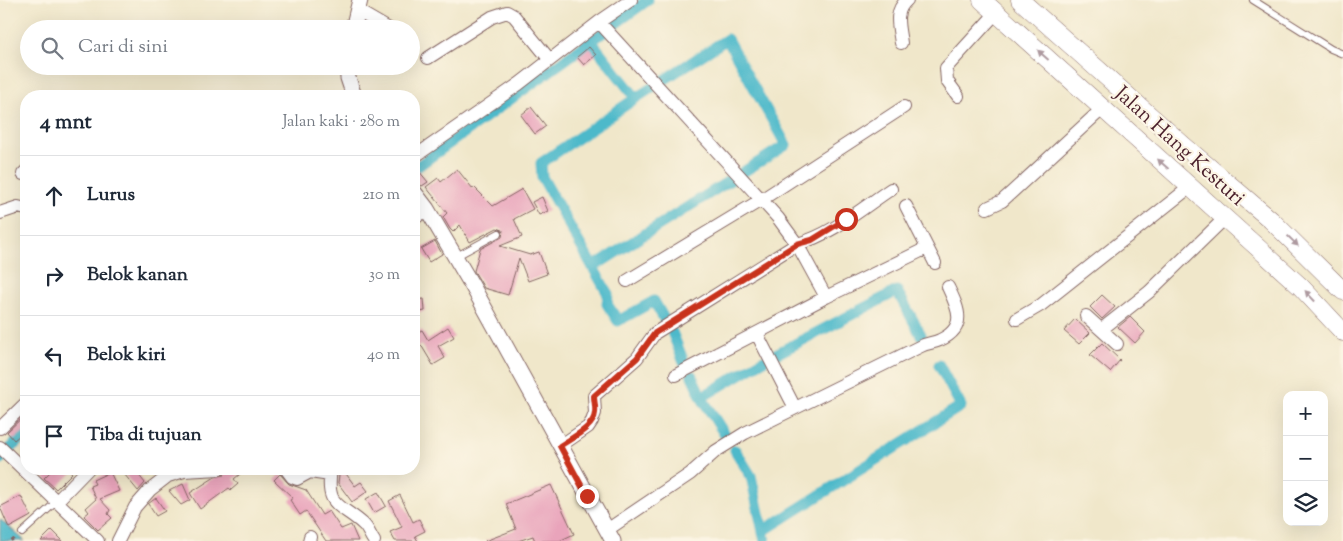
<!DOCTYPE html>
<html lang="id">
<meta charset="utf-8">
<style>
body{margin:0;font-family:"Sorts Mill Goudy",serif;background:#f6f6f7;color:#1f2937}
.controls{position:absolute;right:15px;bottom:15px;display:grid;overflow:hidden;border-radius:10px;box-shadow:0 5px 20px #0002}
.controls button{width:45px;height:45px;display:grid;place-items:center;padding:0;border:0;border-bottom:1px solid #e0e1e3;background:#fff;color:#1f2937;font:25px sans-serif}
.stop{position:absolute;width:15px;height:15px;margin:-11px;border:4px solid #c8321e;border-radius:50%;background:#fff}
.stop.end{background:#c8321e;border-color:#fff;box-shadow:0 1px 5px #0008}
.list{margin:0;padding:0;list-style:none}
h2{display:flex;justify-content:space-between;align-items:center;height:65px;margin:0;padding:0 20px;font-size:21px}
h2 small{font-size:16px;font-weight:400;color:#747a83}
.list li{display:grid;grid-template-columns:32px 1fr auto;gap:15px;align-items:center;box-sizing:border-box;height:80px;padding:0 20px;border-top:1px solid #e0e1e3}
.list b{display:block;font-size:19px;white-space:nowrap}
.list em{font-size:16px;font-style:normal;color:#747a83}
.icon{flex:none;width:28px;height:28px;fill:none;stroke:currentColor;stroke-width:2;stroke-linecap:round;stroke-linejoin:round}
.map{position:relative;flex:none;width:1343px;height:541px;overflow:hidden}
.search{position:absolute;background:#fff;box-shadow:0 5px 20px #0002;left:20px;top:20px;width:400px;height:55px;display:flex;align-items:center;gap:12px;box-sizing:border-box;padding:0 18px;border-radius:28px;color:#747a83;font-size:19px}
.panel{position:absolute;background:#fff;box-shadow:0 5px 20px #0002;left:20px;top:90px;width:400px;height:385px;border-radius:20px}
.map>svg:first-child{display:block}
.water{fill:#4eb9ca;stroke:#4c6c7a}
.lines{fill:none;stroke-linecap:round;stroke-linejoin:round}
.canal{stroke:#4eb9ca;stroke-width:11}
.building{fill:#e9a4bb}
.service-casing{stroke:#846563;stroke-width:8}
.minor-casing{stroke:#846563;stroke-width:14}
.tertiary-casing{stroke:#846563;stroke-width:17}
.secondary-casing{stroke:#846563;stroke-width:19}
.path{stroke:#846563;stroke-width:2;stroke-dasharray:4 4;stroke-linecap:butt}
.service{stroke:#fff;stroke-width:6}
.minor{stroke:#fff;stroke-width:12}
.tertiary{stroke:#fff;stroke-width:15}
.secondary{stroke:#fff;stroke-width:18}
.oneway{fill:#ae9aa0}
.route{stroke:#c8321e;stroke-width:6}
.labels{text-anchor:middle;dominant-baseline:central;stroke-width:4.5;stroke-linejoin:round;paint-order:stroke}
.street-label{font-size:21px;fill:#4a1f2b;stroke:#fcf5e5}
</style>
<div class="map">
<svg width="1343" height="541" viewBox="0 0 1343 541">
<rect width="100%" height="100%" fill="#fcf5e5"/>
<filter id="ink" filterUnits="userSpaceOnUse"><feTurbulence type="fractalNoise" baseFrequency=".02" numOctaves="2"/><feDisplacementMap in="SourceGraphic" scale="10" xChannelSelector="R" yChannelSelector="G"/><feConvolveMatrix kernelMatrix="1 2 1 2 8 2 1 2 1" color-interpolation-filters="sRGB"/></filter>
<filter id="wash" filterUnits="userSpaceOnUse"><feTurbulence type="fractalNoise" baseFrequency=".0096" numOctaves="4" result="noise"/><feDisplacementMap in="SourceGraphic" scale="20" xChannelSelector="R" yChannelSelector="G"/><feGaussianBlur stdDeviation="1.12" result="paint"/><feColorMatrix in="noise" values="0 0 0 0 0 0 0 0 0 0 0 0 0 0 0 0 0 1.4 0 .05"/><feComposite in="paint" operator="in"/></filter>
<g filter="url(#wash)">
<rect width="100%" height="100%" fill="#f0e7ca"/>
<path class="water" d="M0 519 25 541H0Z"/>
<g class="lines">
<path class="canal" d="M591 41 636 98 541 163 542 177 608 294 607 304 618 321 654 301 664 319
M414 169 648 0
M593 267 786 145 727 39 636 98
M672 332 685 365
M774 355 897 291 921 335
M692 376 703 400 725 435
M702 397 764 360
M735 450 751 476 765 541
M0 459 26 433
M763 531 961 406 939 365"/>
</g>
<g id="blocks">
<path class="building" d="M589 47 596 55 584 65 577 57Z
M531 107 546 126 535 134 521 115Z
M414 165 428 182 422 186 414 181Z
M457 169 473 189 474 187 493 206 522 189 533 209 514 219 522 237 500 246 530 255 539 252 547 274 528 281 519 258 508 295 484 288 474 271 480 249 502 237 503 230 497 228 470 242 460 225 453 232 450 229 443 217 447 213 426 187 438 178 441 182Z
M542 197 548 211 539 215 532 202Z
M435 241 442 254 429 262 421 249Z
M1102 295 1115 307 1102 319 1090 307Z
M424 299 425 311 414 313V300Z
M1130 317 1145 332 1135 343 1118 327Z
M1075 319 1090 333 1079 344 1064 331Z
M448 327 454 337 438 346 445 358 433 365 421 345 414 350V334L422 330 428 340Z
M1102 343 1120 360 1110 372 1090 355Z
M26 414V430L14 440 7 432Z
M53 469H68L72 473 56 489 44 478Z
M120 469H134L145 483 138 491Z
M227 469H246L234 479 238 484 231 490 229 488 200 509 190 493 215 477 224 475Z
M344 471 355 486 361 482 368 491 352 502 338 483 339 475Z
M110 472 119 491 100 499 110 510 108 514 112 518 98 530 84 516 89 512 86 508 96 499 90 486 95 484 93 480Z
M280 474 289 484 306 490 322 515 329 511 341 529 351 525 358 541H326L306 511 300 515 290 500 293 498 274 480Z
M183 484 190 500 181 505 169 491Z
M551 485 574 534 559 541H535L533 536 518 541H485L516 529 506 504Z
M378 492 386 506 374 513 366 499Z
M400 495 413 522 419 519 425 531 415 536 418 541H395L390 532 402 527 389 501Z
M21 496 31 516 9 528 0 507Z
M156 498 165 511 156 516 148 504Z
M52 530 63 541H41Z"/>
</g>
</g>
<g filter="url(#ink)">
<use href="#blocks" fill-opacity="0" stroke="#846563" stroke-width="1"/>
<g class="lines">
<defs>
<path id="service" d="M1253 0 1331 49 1343 54
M455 257 499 233
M22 533 56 502"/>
<path id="minor" d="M358 11 389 29
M599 22 778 218 797 244 826 297
M901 43C899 27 893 12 907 0
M428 58 492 17 507 12 514 16 550 60
M958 96 947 81 946 68 996 13
M414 157 519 84 599 22 631 0
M23 174 26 171
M906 206 935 263
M987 208 1002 201 1012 192 1102 109
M0 213 18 207 26 209
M414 219 427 209
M627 281 761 200 904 107
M1086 316 1117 344
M1017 319 1041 305 1190 187
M1102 329 1149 292 1224 219
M757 334 795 408
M676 375 826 297 927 248
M0 428 26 403
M560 446 588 427 592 421 595 413 594 396 637 358 655 333 797 244C831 235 861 209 891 189
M0 447 98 541
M286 469 292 477 297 479 310 472 330 475
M331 469C325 508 340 503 363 524 368 528 370 536 374 541
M56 502 88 469
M607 530 690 474 716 451 745 433 921 346C927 343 934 343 940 340 968 327 958 308 948 287
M118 541 135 507 150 490 168 476 184 471 219 469
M309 541 310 537"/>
<path id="tertiary" d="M353 29 360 0
M347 66 348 78 354 96
M414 192 427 209 473 287 613 541"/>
<path id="secondary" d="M982 0 1256 246 1301 287 1343 332
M1020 0 1183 145 1271 220 1343 291"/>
</defs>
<use href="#service" class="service-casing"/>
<use href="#minor" class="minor-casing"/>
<use href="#tertiary" class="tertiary-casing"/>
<use href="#secondary" class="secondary-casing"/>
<path class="path" d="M11 541 16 537"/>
<use href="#service" class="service"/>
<use href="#minor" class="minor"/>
<use href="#tertiary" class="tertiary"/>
<use href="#secondary" class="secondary"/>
</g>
<defs><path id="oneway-solid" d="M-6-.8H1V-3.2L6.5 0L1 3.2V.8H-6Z" transform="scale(1.25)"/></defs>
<g class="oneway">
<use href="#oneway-solid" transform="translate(1043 55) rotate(-138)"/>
<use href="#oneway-solid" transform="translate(1163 164) rotate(-138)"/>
<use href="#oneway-solid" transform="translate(1293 241) rotate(44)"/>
<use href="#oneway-solid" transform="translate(1310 296) rotate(-133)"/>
</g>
</g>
<g class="lines" filter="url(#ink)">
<path class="route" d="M587 496 560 446C571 438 594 428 595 413 596 407 594 402 594 396L637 358 655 333 797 244 812 240 846 219"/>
</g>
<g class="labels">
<g class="street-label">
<text transform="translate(1179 147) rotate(42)">Jalan Hang Kesturi</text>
</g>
</g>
</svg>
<div class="controls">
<button>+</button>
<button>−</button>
<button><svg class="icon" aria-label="layers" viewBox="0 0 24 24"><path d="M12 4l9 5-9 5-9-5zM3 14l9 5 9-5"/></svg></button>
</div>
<div class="stop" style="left:846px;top:219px"></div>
<div class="stop end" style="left:587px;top:496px"></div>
<div class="search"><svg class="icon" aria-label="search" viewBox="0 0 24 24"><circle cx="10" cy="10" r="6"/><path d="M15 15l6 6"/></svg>Cari di sini</div>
<section class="panel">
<h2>4 mnt<small>Jalan kaki · 280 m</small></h2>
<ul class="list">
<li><svg class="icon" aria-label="ahead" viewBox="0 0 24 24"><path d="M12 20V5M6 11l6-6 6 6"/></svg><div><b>Lurus</b></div><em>210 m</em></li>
<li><svg class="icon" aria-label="right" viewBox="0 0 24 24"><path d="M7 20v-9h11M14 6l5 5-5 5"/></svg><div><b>Belok kanan</b></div><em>30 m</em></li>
<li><svg class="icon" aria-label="left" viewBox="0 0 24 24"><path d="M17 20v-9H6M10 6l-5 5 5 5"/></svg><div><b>Belok kiri</b></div><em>40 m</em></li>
<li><svg class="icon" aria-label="arrive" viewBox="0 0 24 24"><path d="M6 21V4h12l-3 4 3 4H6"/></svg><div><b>Tiba di tujuan</b></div></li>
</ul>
</section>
</div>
